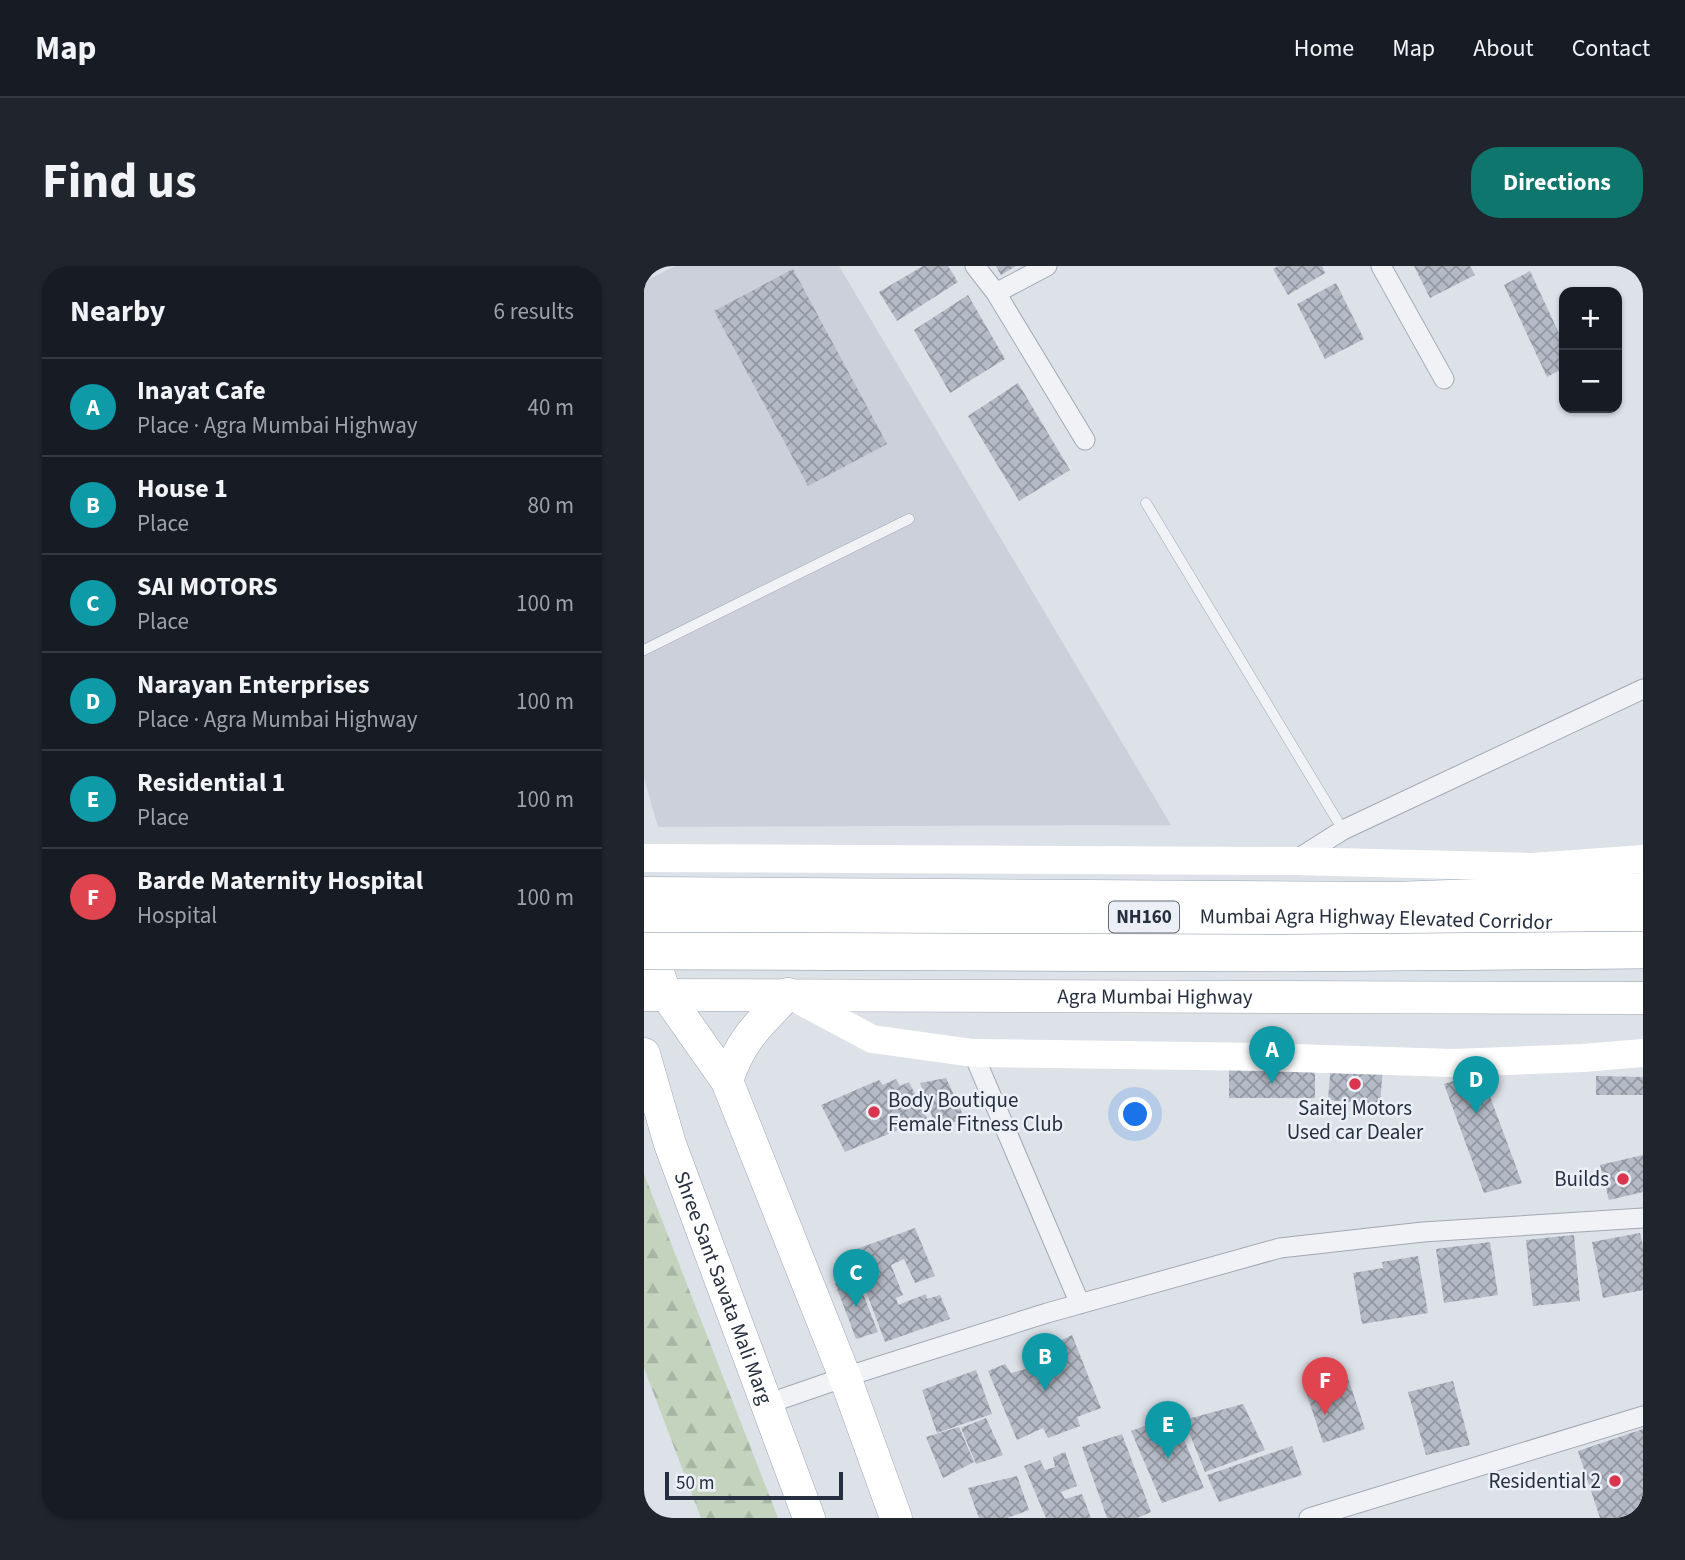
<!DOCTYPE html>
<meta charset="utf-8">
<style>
body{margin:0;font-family:"Source Sans 3",sans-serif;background:#20242c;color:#f1f3f6}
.controls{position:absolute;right:21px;top:21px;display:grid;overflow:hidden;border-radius:14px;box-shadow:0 2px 5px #0004}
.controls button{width:63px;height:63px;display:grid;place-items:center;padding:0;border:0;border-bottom:2px solid #363941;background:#171b24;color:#f1f3f6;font:35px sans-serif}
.scale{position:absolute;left:21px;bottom:18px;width:178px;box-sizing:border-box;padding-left:7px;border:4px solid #252f40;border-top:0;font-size:19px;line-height:24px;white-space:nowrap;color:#252f40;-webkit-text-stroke:5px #ecf0f6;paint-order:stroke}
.you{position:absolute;left:492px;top:849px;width:24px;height:24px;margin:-18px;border:5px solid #fff;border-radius:50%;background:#1a73e8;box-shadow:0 0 0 10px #1a73e833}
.badge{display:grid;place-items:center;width:46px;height:46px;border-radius:50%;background:#0f766e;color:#fff;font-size:23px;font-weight:700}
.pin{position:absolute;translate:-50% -58px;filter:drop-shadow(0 2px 4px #0008)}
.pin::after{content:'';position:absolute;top:37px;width:24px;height:21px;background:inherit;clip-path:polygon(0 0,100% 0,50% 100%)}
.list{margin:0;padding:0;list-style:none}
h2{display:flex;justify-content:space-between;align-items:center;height:91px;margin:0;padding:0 28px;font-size:30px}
h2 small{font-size:23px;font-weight:400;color:#9ea1a6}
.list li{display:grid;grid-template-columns:46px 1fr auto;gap:21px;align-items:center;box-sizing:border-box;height:98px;padding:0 28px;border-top:2px solid #363941}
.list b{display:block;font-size:26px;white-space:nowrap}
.list p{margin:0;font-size:23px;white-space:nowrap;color:#9ea1a6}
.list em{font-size:23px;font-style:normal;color:#9ea1a6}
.map{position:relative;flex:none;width:999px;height:1252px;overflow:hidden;border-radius:28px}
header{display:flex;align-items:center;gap:42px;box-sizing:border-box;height:98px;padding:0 35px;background:#171b24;border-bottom:2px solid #363941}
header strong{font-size:33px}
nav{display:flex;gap:38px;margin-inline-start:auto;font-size:24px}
.intro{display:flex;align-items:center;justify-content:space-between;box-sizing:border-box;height:168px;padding:0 42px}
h1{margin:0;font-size:49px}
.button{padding:18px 32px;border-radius:28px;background:#0f766e;color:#fff;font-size:24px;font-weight:700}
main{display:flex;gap:42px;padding:0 42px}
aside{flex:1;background:#171b24;border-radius:28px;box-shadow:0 2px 5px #0004}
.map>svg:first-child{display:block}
.built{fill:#cbd0db}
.forest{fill:url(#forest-firs)}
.building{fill:url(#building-cross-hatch)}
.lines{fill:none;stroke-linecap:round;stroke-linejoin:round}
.lane-casing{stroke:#a2a8b2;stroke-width:11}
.street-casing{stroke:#a2a8b2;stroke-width:21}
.primary-casing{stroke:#9ba5b5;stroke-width:33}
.highway-casing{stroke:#838ea0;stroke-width:38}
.lane{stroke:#f0f2f6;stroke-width:10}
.street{stroke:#f0f2f6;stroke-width:19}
.secondary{stroke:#fff;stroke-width:28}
.primary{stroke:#fff;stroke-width:32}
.highway{stroke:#fff;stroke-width:37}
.highway-bridge-casing{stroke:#838ea0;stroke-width:38;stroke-linecap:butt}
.highway-bridge{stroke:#fff;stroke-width:37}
.poi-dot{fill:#db344e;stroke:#ecf0f6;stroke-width:2.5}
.labels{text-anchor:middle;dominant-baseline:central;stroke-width:5;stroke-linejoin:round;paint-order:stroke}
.shield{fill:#ecf0f6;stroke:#616977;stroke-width:2}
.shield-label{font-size:19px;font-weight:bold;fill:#252f40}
.street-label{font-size:21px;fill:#252f40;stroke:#ecf0f6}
.poi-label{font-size:21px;fill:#252f40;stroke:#ecf0f6;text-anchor:end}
</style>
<header>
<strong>Map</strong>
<nav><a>Home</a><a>Map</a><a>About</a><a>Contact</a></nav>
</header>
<div class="intro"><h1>Find us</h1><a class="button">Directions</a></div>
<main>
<aside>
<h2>Nearby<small>6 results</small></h2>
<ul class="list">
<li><span class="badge" style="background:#0f9aa8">A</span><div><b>Inayat Cafe</b><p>Place · Agra Mumbai Highway</p></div><em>40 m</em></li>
<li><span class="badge" style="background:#0f9aa8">B</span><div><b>House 1</b><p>Place</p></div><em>80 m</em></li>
<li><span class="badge" style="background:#0f9aa8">C</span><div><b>SAI MOTORS</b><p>Place</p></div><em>100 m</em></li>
<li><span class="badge" style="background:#0f9aa8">D</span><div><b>Narayan Enterprises</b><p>Place · Agra Mumbai Highway</p></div><em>100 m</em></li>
<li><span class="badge" style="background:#0f9aa8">E</span><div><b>Residential 1</b><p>Place</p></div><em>100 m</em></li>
<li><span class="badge" style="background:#e0444e">F</span><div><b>Barde Maternity Hospital</b><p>Hospital</p></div><em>100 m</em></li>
</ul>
</aside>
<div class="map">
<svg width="999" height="1252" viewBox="0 0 999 1252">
<defs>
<pattern id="forest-firs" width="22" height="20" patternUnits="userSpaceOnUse" patternTransform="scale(1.75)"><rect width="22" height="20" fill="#c3d3bd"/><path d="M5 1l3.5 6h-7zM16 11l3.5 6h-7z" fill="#a7b5a4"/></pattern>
<pattern id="building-cross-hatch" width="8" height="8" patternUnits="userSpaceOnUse" patternTransform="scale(1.75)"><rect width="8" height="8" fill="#b4bac6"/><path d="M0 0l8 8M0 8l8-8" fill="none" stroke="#9298a2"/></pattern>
</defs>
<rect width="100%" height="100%" fill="#dde1e8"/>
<path class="built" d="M31 0H195L527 559 14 561 0 512V16Z"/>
<path class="forest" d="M0 908 134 1252H57L0 1102Z"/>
<path class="building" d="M279 0H304L314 16 253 55 235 26Z
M352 0H372L357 9Z
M634 0H678L681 7 644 29 629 3Z
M770 0H826L831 9 786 32Z
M149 3 243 178 164 220 70 45Z
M886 5 920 78V102L903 111 860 19Z
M692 17 720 73 681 93 653 38Z
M324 29 361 93 306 127 270 64Z
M374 117 426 204 375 235 324 150Z
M687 797 739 801 736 838 684 834Z
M585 803H671V832H585Z
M837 806 878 917 840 927 800 818Z
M952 810 999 811V829H952Z
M302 812 321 853 292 861 276 817Z
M252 813 256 820 265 816 283 852 201 886 177 839 235 814 239 819Z
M999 889V926L965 934 956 899Z
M271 962 291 1010 271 1017 260 993 247 999 259 1029 252 1032 254 1039 282 1028 283 1033 296 1029 306 1053 241 1076 207 985Z
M996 967 999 980V1024L959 1032 948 976Z
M930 969 936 1035 889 1040 882 974Z
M846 976 854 1029 800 1037 792 983Z
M774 990 784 1047 718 1058 709 1007 739 1002 738 996Z
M212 1010 234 1066 212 1073 191 1017Z
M428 1069 457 1142 433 1151 436 1160 404 1172 399 1162 373 1174 344 1105 361 1098 367 1107 389 1101 380 1080 400 1072 407 1090 416 1085 413 1076Z
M332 1104 348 1148 293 1167 278 1124Z
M704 1112 721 1163 679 1177 662 1126Z
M809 1115 826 1179 782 1189 764 1126Z
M599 1138 621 1184 561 1206 540 1154Z
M530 1149 560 1222 518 1237 487 1165Z
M342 1152 359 1189 332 1198 317 1162Z
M315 1161 330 1196 299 1212 282 1171Z
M999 1163V1245L979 1252H956L934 1185Z
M478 1168 507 1246 493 1252H463L438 1181Z
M648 1180 658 1209 575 1236 563 1209Z
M421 1186 433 1220 417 1226 421 1233 438 1228 447 1252H402L380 1200 396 1194 401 1204 411 1201 409 1191Z
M373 1210 385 1244 363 1252H335L324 1222Z"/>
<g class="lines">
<defs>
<path id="lane" d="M502 237 699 564
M0 384 265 253"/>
<path id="street" d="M331 0 352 27
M403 0 352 27 441 174
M737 0 800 113
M650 595 699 564 999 423
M329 787 436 1038
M123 1138 201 1111 403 1047 636 982 779 966 999 952
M665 1252 999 1150"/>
<g id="primary">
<path d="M0 627 750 632 999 623"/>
<path d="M0 665 21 727 83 815"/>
<path d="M144 728C115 758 96 774 83 815L201 1111 252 1252"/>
<path id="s1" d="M0 729 999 732"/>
<path id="s2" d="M0 788 26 878 165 1252"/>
</g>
<g id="highway">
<path id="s3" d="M0 651 691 650 969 658 999 655"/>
</g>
</defs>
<use href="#lane" class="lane-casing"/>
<use href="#street" class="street-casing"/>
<use href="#primary" class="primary-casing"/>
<use href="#highway" class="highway-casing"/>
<use href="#lane" class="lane"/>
<use href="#street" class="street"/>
<path class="secondary" d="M0 592 650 595 888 601 999 593
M144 728 228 773 329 787 621 791 809 797 939 792 999 787"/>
<use href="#primary" class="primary"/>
<use href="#highway" class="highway"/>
<defs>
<path id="highway-bridge" d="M0 685 642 687 999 684"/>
</defs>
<use href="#highway-bridge" class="highway-bridge-casing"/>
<use href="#highway-bridge" class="highway-bridge"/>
</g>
<g class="poi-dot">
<circle cx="711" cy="818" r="7"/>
<circle cx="230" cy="846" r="7"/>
<circle cx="979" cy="913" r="7"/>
<circle cx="971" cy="1215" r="7"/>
</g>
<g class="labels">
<rect class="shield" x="465" y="635.5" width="70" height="31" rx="5"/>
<g class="shield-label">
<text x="500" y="651">NH160</text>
</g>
<g class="street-label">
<text stroke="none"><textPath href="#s3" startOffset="732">Mumbai Agra Highway Elevated Corridor</textPath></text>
<text stroke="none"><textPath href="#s1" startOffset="511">Agra Mumbai Highway</textPath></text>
<text stroke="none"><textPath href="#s2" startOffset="247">Shree Sant Savata Mali Marg</textPath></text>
</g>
<g class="poi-label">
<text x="244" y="834" text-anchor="start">Body Boutique<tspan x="244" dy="24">Female Fitness Club</tspan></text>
<text x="711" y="842" text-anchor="middle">Saitej Motors<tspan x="711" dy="24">Used car Dealer</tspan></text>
<text x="965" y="913">Builds</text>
<text x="957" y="1215">Residential 2</text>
</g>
</g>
</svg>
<div class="controls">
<button>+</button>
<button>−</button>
</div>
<div class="scale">50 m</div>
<div class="you"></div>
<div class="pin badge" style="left:628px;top:818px;background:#0f9aa8">A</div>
<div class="pin badge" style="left:401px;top:1125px;background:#0f9aa8">B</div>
<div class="pin badge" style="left:212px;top:1041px;background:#0f9aa8">C</div>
<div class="pin badge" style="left:832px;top:848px;background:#0f9aa8">D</div>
<div class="pin badge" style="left:524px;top:1193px;background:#0f9aa8">E</div>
<div class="pin badge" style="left:681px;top:1149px;background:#e0444e">F</div>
</div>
</main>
